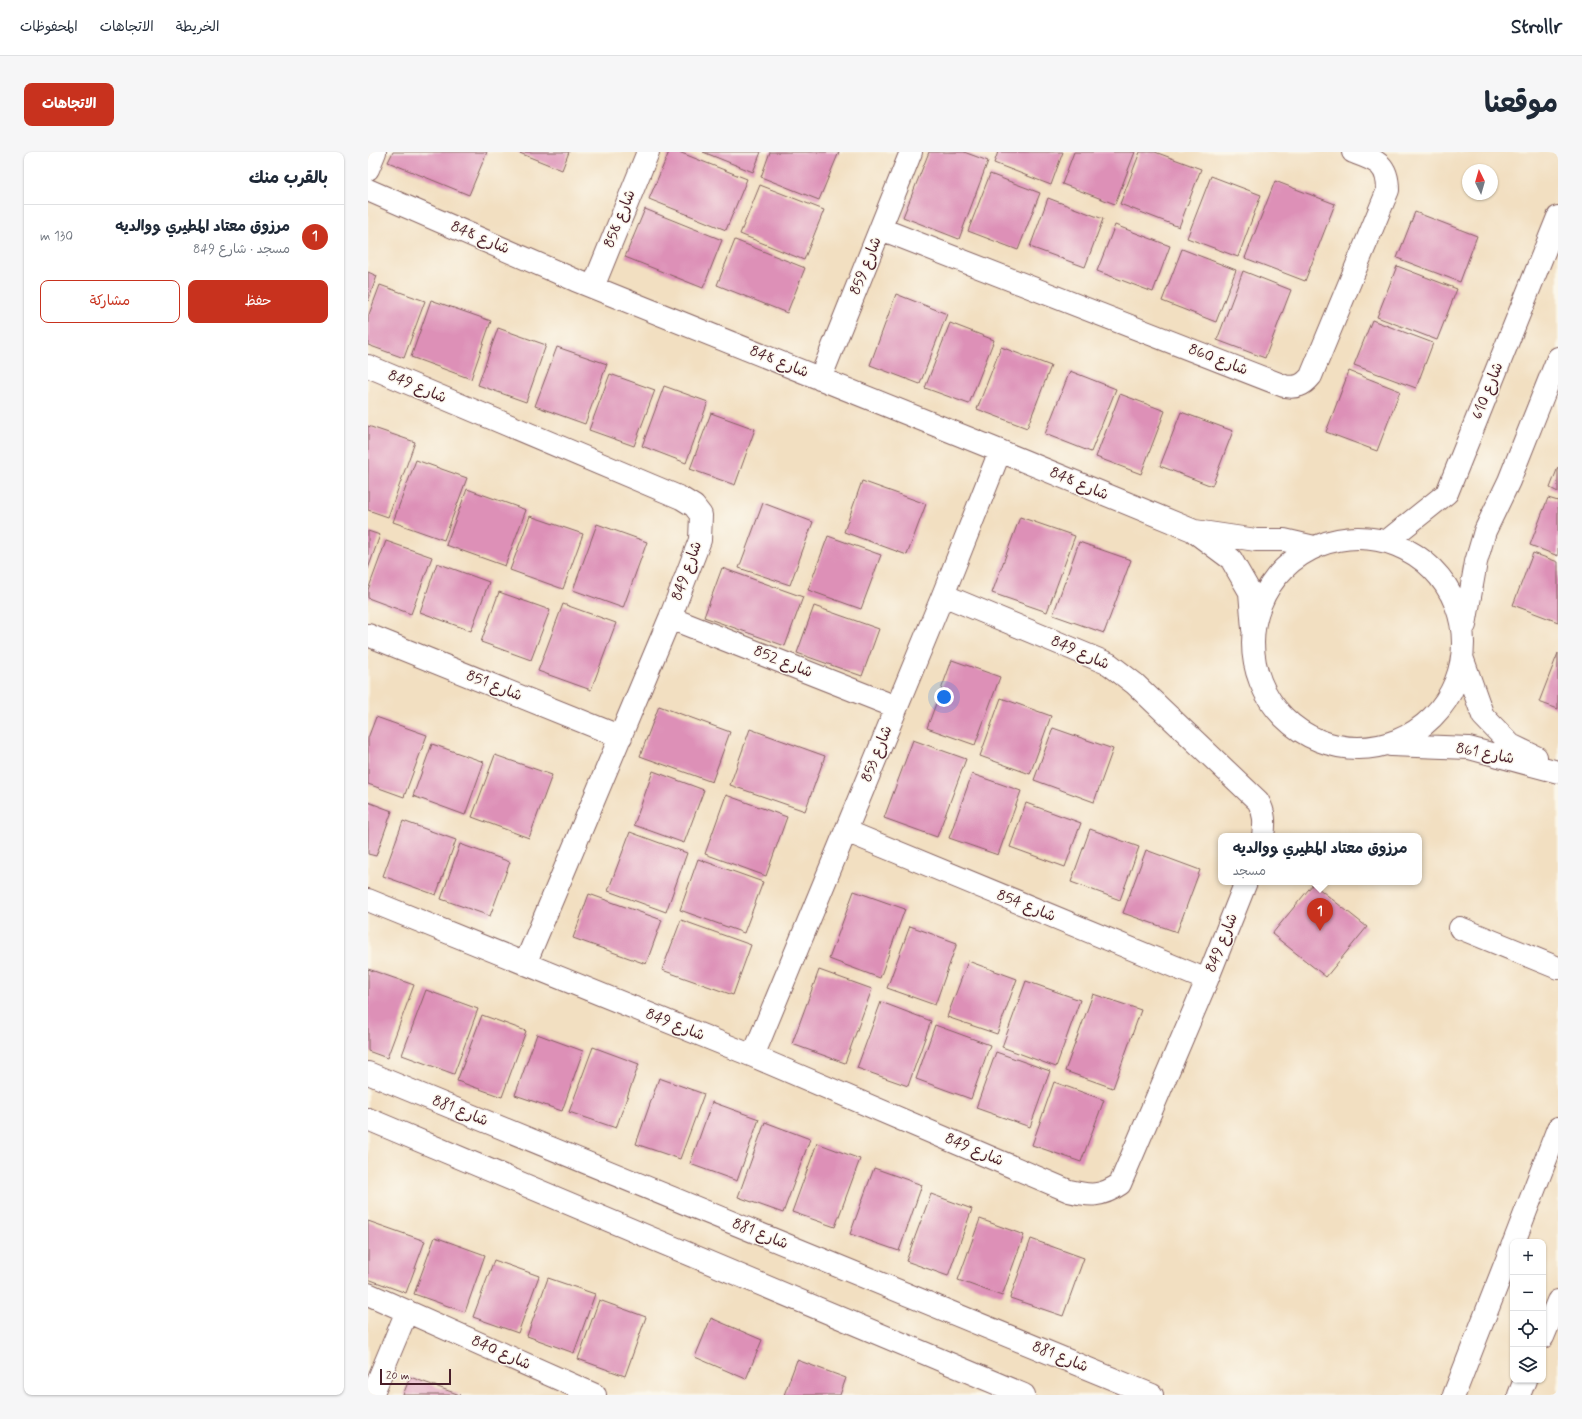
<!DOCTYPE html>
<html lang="ar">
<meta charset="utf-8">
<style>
body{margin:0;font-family:Mynerve,"Playpen Sans Arabic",sans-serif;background:#f6f6f7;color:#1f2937;direction:rtl}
.controls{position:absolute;right:12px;bottom:12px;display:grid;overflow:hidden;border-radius:8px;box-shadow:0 1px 3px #0004}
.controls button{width:36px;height:36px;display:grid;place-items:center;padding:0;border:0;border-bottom:1px solid #e0e1e3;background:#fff;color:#1f2937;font:20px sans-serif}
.compass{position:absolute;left:1094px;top:12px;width:36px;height:36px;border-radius:50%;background:#fff;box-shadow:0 1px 3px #0004;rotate:355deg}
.scale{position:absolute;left:12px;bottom:10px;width:71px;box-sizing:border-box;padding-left:4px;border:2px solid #4a1f2b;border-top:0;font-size:11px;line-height:14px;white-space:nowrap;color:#4a1f2b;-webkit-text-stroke:3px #fbf7ec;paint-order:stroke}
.you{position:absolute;left:576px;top:545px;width:14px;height:14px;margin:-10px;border:3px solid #fff;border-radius:50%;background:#1a73e8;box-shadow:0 0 0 6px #1a73e833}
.badge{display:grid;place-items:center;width:26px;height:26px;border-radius:50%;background:#c8321e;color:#fff;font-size:13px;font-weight:700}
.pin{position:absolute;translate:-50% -33px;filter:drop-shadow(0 1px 2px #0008)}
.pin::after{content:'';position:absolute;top:21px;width:14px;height:12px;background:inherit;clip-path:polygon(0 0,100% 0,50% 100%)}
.popup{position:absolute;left:850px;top:681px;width:204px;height:52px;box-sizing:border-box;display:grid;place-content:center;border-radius:8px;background:#fff;filter:drop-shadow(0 1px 3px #0005);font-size:13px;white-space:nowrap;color:#747a83}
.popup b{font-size:15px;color:#1f2937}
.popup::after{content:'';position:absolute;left:50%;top:100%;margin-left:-8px;border:8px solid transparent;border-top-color:#fff}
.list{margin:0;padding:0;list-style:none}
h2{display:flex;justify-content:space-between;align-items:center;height:52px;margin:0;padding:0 16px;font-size:17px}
h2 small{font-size:13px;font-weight:400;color:#747a83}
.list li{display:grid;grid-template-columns:26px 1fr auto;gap:12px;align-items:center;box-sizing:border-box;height:64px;padding:0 16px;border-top:1px solid #e0e1e3}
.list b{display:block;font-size:15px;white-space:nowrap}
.list p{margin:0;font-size:13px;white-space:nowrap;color:#747a83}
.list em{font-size:13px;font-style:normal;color:#747a83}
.actions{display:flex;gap:8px;padding:12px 16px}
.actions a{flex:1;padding:9px 0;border:1px solid #c8321e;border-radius:8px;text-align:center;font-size:14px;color:#c8321e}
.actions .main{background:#c8321e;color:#fff}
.icon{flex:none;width:22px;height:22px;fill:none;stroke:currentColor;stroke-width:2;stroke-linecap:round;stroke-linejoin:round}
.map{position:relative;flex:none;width:1190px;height:1243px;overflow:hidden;direction:ltr;border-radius:8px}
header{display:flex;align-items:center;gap:24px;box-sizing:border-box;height:56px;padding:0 20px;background:#fff;border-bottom:1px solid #e0e1e3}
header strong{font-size:19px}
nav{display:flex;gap:22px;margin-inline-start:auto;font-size:14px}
.intro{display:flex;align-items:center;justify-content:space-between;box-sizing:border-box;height:96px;padding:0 24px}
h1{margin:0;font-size:28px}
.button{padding:10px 18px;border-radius:8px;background:#c8321e;color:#fff;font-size:14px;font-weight:700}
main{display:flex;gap:24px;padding:0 24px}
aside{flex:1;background:#fff;border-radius:8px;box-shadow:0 1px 3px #0004}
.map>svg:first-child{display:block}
.building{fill:#dd90b7}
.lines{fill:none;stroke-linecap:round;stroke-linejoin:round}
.minor-casing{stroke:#856260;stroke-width:24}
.minor{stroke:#fff;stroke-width:22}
.labels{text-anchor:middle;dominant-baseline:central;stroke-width:3;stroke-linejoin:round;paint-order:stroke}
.street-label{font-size:15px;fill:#4a1f2b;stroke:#fbf7ec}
</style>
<header>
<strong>Strollr</strong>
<nav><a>الخريطة</a><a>الاتجاهات</a><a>المحفوظات</a></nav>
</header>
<div class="intro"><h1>موقعنا</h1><a class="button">الاتجاهات</a></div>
<main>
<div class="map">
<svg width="1190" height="1243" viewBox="0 0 1190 1243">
<rect width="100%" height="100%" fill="#fbf7ec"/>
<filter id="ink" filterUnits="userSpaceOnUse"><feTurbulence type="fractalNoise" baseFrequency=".025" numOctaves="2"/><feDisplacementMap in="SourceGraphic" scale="8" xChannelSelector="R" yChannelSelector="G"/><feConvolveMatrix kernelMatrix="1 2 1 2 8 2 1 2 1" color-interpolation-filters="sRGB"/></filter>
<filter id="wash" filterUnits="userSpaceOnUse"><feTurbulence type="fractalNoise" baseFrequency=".012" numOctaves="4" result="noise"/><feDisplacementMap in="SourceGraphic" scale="16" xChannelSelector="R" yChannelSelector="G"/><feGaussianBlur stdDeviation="0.9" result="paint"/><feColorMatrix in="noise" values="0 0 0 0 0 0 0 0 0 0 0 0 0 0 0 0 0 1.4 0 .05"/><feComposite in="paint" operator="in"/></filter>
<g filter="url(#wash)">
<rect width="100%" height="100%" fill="#f2dfc1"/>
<g id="blocks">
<path class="building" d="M25 0H119L101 43 20 10Z
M149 0H201L194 18Z
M301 0H311L379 27 358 78 281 47Z
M335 0H393L385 20Z
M402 0H471L451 48 393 25Z
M561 0H596L620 9 591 87 535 65Z
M630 0H695L683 33 626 11Z
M706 0H767L747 52 694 32Z
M772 0H787L833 17 811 75 752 52Z
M622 22 672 41 650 98 600 79Z
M843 24 893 43 870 105 819 86Z
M907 29 967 52 937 129 877 106Z
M392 33 456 58 436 108 372 82Z
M680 46 735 67 717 115 662 95Z
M277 57 354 88 335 136 257 105Z
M1047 60 1109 84 1092 130 1029 106Z
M747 73 802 94 785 140 729 119Z
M367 88 437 116 419 161 349 133Z
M814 97 868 118 848 170 794 149Z
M1029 114 1089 137 1069 188 1009 165Z
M875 119 923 138 897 206 849 188Z
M0 120 9 124 0 149Z
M12 133 57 149 36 206 0 193V165Z
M528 142 579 162 552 232 502 213Z
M63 148 123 169 103 227 43 205Z
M1004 168 1065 191 1048 236 986 213Z
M582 171 626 188 601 252 557 236Z
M130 176 178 193 158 250 110 233Z
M189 195 239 212 217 272 167 254Z
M633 195 683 214 659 276 609 257Z
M702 219 748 237 723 300 677 282Z
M981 219 1032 239 1009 299 958 280Z
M242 222 287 238 266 294 221 278Z
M296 234 340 250 318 311 274 294Z
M752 242 797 259 773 322 728 305Z
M813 260 865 279 844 334 792 314Z
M343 261 387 277 367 333 322 317Z
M0 274 47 290 20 365 0 358Z
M48 308 99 326 76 388 25 370Z
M1190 315V340L1182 336Z
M494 329 558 352 539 403 476 380Z
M99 337 158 358 137 414 78 393Z
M1180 346 1190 349V404L1162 393Z
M395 351 445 370 422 433 371 416Z
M162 364 215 382 195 437 142 418Z
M652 365 707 384 679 460 624 441Z
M229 372 279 390 255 456 205 438Z
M0 379 12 383 0 417Z
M460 384 513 403 493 457 440 438Z
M18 389 64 405 43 462 0 446V438Z
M711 390 763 408 736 481 685 463Z
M1165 401 1190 410V470L1145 453Z
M69 411 121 430 103 479 52 460Z
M354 416 435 445 417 494 336 465Z
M131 440 182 458 163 508 113 490Z
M195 452 248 471 223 538 170 519Z
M446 454 511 477 494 524 429 501Z
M1190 501V557L1171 550Z
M584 508 632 525 607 593 559 576Z
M633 546 683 564 662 622 612 604Z
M291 554 362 580 344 630 272 604Z
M8 565 59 583 36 645 0 632V586Z
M685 576 745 597 726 650 666 628Z
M382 577 457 604 437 659 362 633Z
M545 588 598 607 569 685 516 666Z
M64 592 116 610 97 663 45 644Z
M127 603 184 623 161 686 104 665Z
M285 619 336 638 316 691 266 673Z
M604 622 653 639 630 703 581 686Z
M358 643 419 665 398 724 337 702Z
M0 650 24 659 8 704 0 702Z
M658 651 713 671 697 715 642 695Z
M35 669 88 688 68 743 15 724Z
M722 677 771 695 752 748 703 730Z
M262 680 319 701 298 760 240 739Z
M92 692 142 710 122 764 73 747Z
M778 698 832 718 809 780 755 761Z
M330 707 395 730 376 781 312 758Z
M945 732 999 775 958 825 904 782Z
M486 739 537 757 512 826 461 807Z
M221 742 294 768 278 812 205 786Z
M313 768 383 793 365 843 294 818Z
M542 774 589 791 567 853 519 836Z
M600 809 649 827 629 882 579 865Z
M0 817 46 833 19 906 0 899Z
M451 818 504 837 477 911 424 892Z
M658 829 712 848 688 915 634 895Z
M58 838 110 857 86 922 34 903Z
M725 842 773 858 745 936 697 919Z
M513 850 563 869 540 934 489 916Z
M114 863 158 879 134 945 89 929Z
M567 873 622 893 603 947 548 927Z
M169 882 215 899 194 959 147 943Z
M225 895 271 912 248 976 201 960Z
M628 900 682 919 662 975 608 956Z
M291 926 336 942 312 1007 268 992Z
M686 930 736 948 713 1010 664 993Z
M344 950 391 967 369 1029 322 1012Z
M397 970 442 987 415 1061 370 1045Z
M449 991 492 1007 467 1075 424 1060Z
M506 1016 554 1033 531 1099 482 1082Z
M563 1042 604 1057 580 1124 538 1109Z
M612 1067 656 1083 634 1144 590 1128Z
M0 1069 57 1089 38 1141 0 1127Z
M67 1085 117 1103 97 1160 46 1142Z
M663 1087 716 1106 695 1164 642 1146Z
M126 1108 171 1124 150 1181 105 1165Z
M180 1126 227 1142 206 1201 159 1184Z
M231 1148 278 1165 257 1224 210 1207Z
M343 1166 394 1188 378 1227 327 1205Z
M429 1208 478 1226 472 1243H416Z
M42 1225 92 1243H35Z"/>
</g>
</g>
<g filter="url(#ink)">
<use href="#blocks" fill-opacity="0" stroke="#856260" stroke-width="1"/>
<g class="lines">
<defs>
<path id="minor" d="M0 17 7 0
M0 38 207 128 632 299 824 378 863 407 882 440 885 477
M513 77 916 234C928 236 935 234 943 224L1020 38C1020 11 1007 8 985 0
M225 135 280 0
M0 214 313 346 326 354 333 363 332 388 302 466 157 812
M452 227 543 0
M827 379 888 388H916L946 395
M885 491a105 105 0 1 1 210 0a105 105 0 1 1-210 0Z
M1019 389 1079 341 1190 65
M575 443 741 512 767 532 890 649C897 661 897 671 895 684
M302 466 528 555
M1097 473 1108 410 1117 379 1141 329 1190 206
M0 483 253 585
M1095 508 1115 564 1143 593 1168 605
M1023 593 1101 596 1190 620
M478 679 839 828
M0 748 385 904 701 1039C722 1044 733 1045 752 1032L839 828 878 730
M1092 776 1190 816
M385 904 575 443 632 299
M0 921 784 1243
M0 967 656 1243
M1146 1090 1190 976
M0 1142 227 1243
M1175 1185 1190 1149
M4 1243 39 1159
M1086 1243 1145 1092
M1151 1243 1157 1228"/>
</defs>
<use href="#minor" class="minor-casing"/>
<use href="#minor" class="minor"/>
</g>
</g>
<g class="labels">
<g class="street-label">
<text transform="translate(252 67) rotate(-68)">شارع 858</text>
<text transform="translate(112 86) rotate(23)">شارع 848</text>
<text transform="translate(498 114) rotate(-68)">شارع 859</text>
<text transform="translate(850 208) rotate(21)">شارع 860</text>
<text transform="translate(411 210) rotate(22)">شارع 848</text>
<text transform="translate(49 235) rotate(23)">شارع 849</text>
<text transform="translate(1120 239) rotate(-68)">شارع 610</text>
<text transform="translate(711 332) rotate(23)">شارع 848</text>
<text transform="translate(319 419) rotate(-70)">شارع 849</text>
<text transform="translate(712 501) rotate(24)">شارع 849</text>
<text transform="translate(415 510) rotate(22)">شارع 852</text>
<text transform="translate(126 534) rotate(22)">شارع 851</text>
<text transform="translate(509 602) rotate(-68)">شارع 853</text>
<text transform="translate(1117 602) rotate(11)">شارع 861</text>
<text transform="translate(658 754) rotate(22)">شارع 854</text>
<text transform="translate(854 791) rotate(-68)">شارع 849</text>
<text transform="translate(307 873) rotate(22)">شارع 849</text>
<text transform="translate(92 959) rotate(22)">شارع 881</text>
<text transform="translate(606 998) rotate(23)">شارع 849</text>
<text transform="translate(392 1082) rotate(22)">شارع 881</text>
<text transform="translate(133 1201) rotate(24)">شارع 840</text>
<text transform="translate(692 1205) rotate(22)">شارع 881</text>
</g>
</g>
</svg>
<div class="controls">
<button>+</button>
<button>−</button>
<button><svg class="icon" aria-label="locate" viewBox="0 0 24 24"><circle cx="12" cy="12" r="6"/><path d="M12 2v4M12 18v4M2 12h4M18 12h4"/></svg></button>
<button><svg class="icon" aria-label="layers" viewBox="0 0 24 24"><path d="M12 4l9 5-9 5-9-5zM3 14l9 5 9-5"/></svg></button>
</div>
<svg class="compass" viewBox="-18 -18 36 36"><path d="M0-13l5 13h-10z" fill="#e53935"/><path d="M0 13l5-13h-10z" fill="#747a83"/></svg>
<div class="scale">20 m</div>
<div class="you"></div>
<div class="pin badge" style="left:952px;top:779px">1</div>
<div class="popup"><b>مرزوق معتاد المطيري ووالديه</b>مسجد</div>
</div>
<aside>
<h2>بالقرب منك<small></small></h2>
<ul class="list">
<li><span class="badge">1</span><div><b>مرزوق معتاد المطيري ووالديه</b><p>مسجد · شارع 849</p></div><em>130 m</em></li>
</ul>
<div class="actions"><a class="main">حفظ</a><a>مشاركة</a></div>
</aside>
</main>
